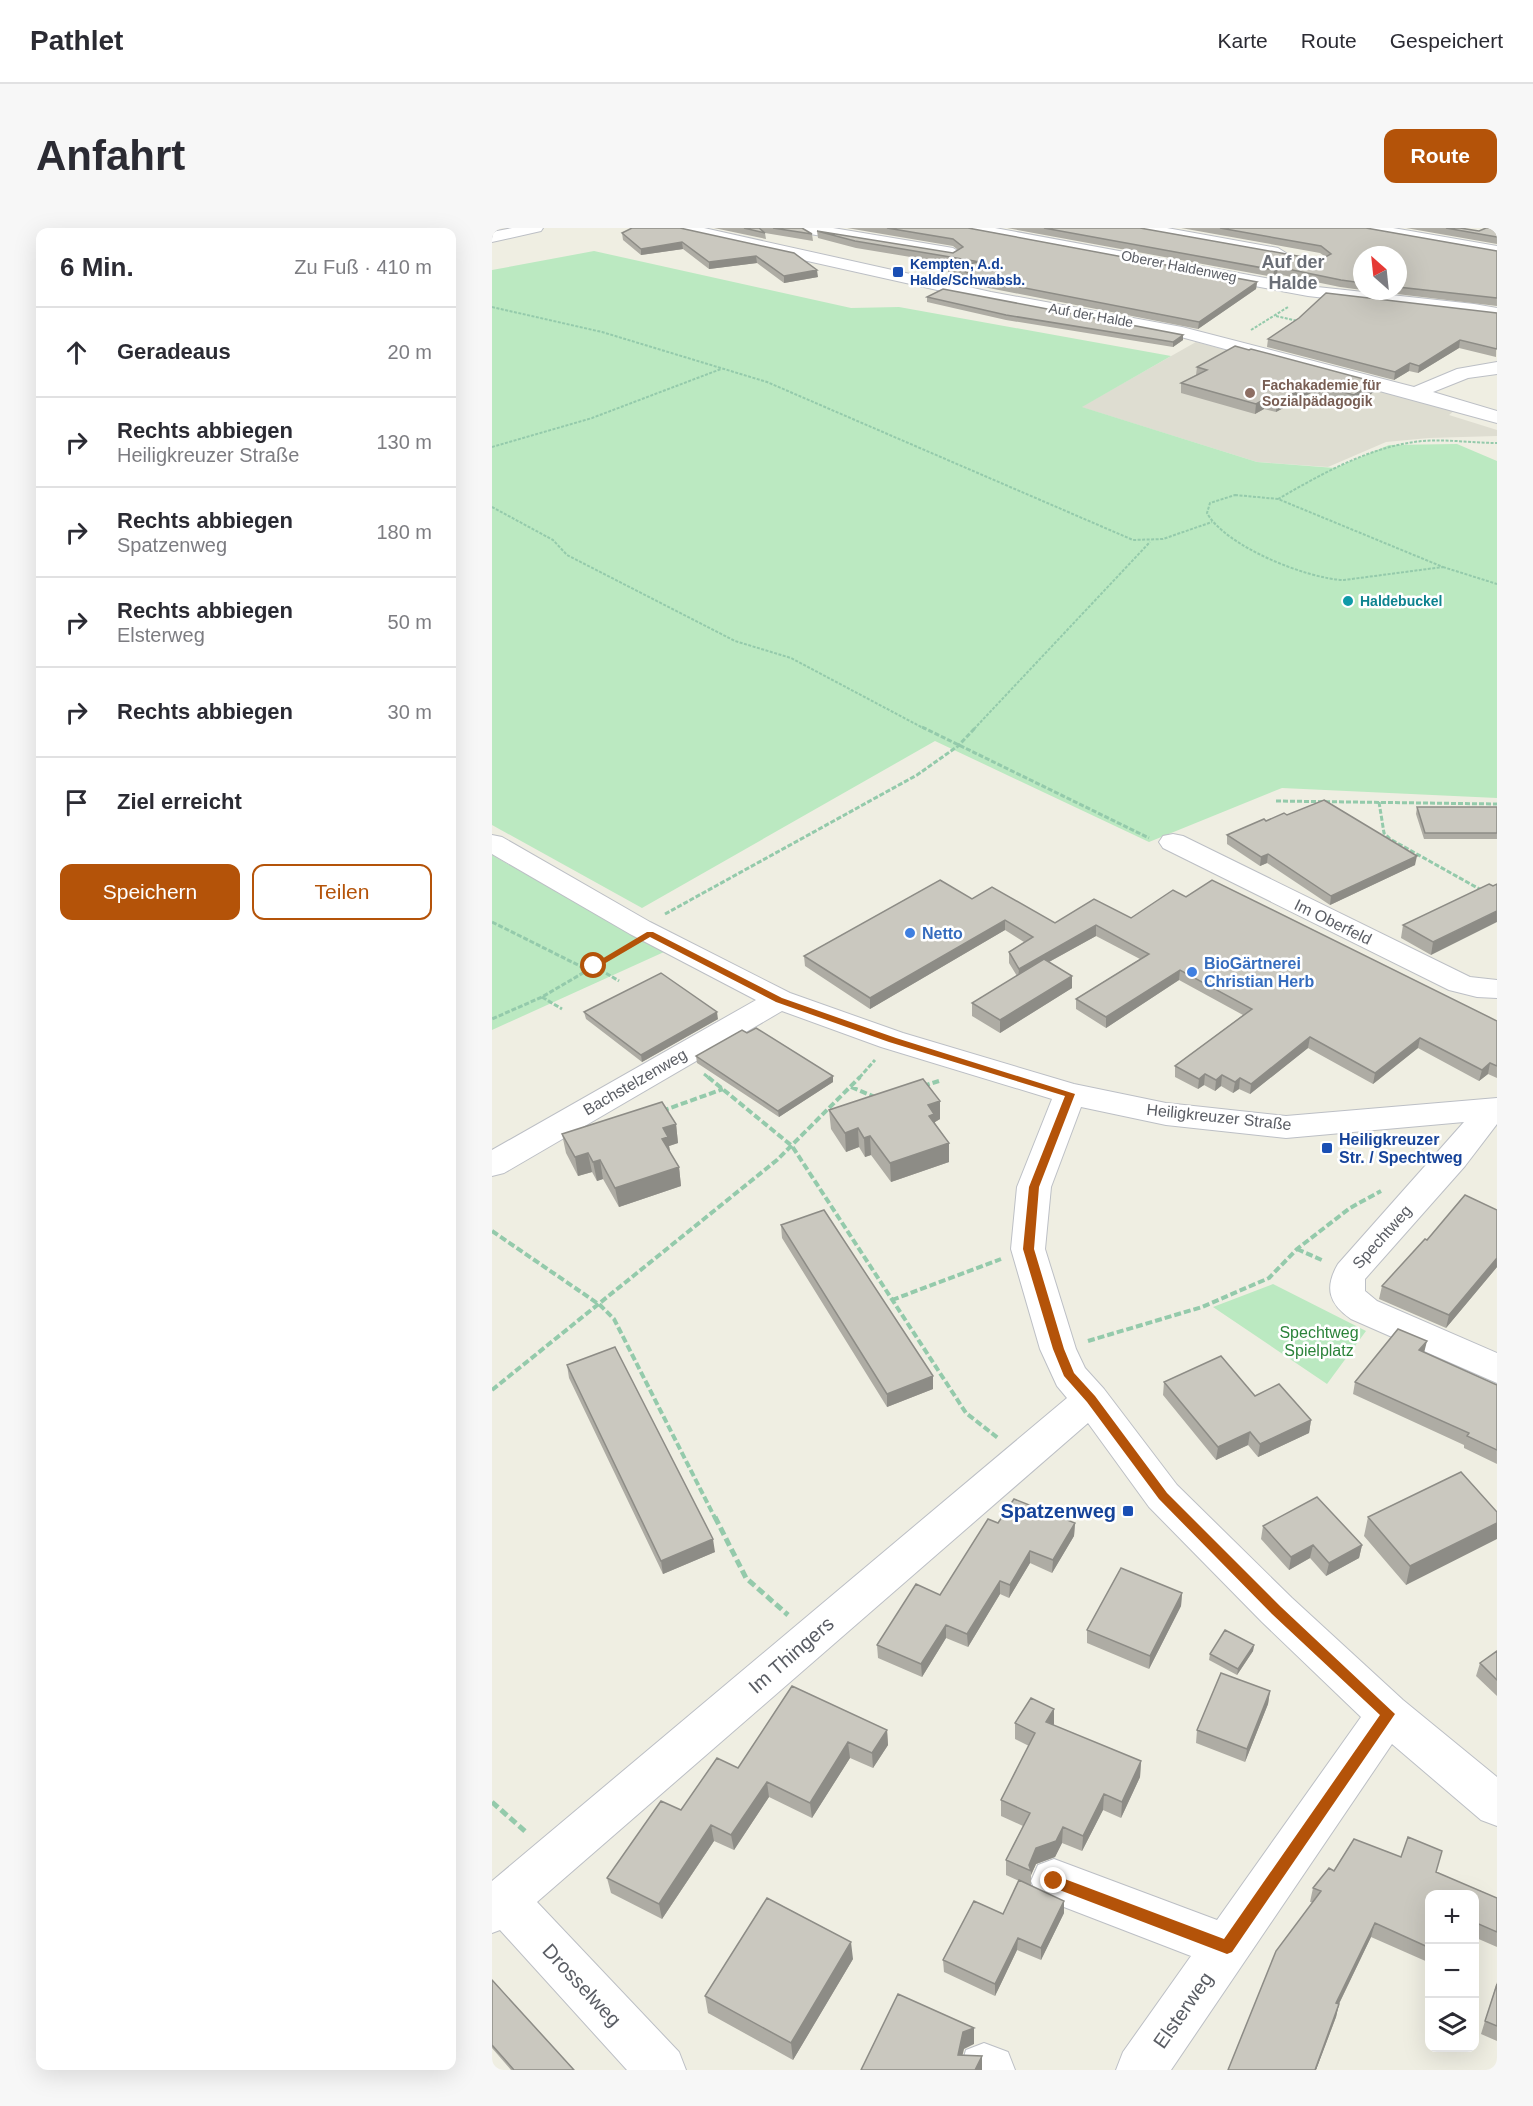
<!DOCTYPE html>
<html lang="de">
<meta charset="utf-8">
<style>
body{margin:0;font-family:Helvetica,sans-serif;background:#f7f7f7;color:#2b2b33}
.controls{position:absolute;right:18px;bottom:18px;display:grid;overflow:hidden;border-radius:12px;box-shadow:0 6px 24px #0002}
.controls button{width:54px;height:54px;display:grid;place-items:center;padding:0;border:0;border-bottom:2px solid #e1e1e2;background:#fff;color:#2b2b33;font:30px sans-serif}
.compass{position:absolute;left:861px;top:18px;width:54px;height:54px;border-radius:50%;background:#fff;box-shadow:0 6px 24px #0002;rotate:333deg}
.stop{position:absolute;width:18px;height:18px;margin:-14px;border:4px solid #b45309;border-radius:50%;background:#fff}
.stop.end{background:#b45309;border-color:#fff;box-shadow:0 2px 6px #0008}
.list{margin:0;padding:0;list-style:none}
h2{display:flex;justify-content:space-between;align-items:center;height:78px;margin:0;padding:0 24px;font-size:26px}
h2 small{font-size:20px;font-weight:400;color:#7c7c81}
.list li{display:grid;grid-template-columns:39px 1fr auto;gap:18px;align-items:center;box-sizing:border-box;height:90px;padding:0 24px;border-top:2px solid #e1e1e2}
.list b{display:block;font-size:22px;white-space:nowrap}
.list p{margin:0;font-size:20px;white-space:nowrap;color:#7c7c81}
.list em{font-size:20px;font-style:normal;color:#7c7c81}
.actions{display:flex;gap:12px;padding:18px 24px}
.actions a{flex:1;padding:14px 0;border:2px solid #b45309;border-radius:12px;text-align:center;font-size:21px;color:#b45309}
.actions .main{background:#b45309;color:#fff}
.icon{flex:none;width:33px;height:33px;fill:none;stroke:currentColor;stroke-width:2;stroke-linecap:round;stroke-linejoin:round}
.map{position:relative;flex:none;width:1005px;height:1842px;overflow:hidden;border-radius:12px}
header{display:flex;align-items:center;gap:36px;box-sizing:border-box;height:84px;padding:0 30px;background:#fff;border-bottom:2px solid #e1e1e2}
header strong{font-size:28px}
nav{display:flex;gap:33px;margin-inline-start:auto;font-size:21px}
.intro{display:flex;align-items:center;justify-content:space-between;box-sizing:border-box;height:144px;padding:0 36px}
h1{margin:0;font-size:42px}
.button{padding:15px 27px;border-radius:12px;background:#b45309;color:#fff;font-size:21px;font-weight:700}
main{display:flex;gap:36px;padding:0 36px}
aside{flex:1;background:#fff;border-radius:12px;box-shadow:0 6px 24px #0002}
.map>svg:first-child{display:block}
.education{fill:#deddd1}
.green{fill:#bbe9c1}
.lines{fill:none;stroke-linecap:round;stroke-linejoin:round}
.minor-casing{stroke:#bcbfc5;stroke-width:2}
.path-far3{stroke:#94caab;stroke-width:2;stroke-dasharray:3 1.5;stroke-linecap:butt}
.path-far2{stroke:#94caab;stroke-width:3;stroke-dasharray:5 2;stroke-linecap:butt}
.path-far1{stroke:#94caab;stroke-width:4;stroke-dasharray:7 3;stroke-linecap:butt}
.path{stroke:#94caab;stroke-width:5;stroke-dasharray:8 4;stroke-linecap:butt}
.minor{fill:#fff;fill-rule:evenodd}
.wall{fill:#aeaca4}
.shaded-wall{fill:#8d8c86}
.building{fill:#cac8bf;stroke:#8d8c86;stroke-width:1.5}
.route{fill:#b45309}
.transit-dot{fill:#1a4fb4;stroke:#fff;stroke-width:2}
.education-dot{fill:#8d6e63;stroke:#fff;stroke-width:2}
.culture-dot{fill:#0f9aa8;stroke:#fff;stroke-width:2}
.shop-dot{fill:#3f7fe0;stroke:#fff;stroke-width:2}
.labels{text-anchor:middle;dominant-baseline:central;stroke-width:5;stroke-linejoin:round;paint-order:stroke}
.far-transit-label{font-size:14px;font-weight:bold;fill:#164399;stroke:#fff;text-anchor:start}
.far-street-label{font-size:14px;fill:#5a5d64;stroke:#fff}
.far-education-label{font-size:14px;font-weight:bold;fill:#785e54;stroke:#fff;text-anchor:start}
.far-culture-label{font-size:14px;font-weight:bold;fill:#0d838f;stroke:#fff;text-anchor:start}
.street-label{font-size:16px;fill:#5a5d64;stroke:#fff}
.shop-label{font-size:16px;font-weight:bold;fill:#366cbe;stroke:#fff;text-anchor:start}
.transit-label{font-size:16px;font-weight:bold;fill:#164399;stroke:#fff;text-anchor:start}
.park-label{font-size:16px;fill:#2b833a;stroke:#fff}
.far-district-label{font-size:18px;font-weight:bold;fill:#6b6f77;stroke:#fff}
.near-transit-label{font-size:20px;font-weight:bold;fill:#164399;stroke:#fff;text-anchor:end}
.near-street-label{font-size:20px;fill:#5a5d64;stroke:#fff}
</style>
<header>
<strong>Pathlet</strong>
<nav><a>Karte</a><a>Route</a><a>Gespeichert</a></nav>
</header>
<div class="intro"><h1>Anfahrt</h1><a class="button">Route</a></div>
<main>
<aside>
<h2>6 Min.<small>Zu Fuß · 410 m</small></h2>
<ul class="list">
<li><svg class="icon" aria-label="ahead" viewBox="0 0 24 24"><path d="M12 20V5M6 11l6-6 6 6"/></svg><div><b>Geradeaus</b></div><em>20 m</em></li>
<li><svg class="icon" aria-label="right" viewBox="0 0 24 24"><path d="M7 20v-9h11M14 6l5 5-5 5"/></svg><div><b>Rechts abbiegen</b><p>Heiligkreuzer Straße</p></div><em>130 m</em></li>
<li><svg class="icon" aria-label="right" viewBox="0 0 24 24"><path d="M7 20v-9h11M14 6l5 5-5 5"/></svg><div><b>Rechts abbiegen</b><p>Spatzenweg</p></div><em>180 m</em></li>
<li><svg class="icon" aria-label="right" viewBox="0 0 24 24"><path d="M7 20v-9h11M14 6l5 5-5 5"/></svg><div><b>Rechts abbiegen</b><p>Elsterweg</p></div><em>50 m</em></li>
<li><svg class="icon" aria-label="right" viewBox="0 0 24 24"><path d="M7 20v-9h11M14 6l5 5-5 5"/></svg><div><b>Rechts abbiegen</b></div><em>30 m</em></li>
<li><svg class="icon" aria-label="arrive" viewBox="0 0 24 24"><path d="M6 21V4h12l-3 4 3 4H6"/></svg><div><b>Ziel erreicht</b></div></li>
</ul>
<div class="actions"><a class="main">Speichern</a><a>Teilen</a></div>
</aside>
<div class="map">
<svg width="1005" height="1842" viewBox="0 0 1005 1842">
<rect width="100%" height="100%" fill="#efeee2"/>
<path class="education" d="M704 114 963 182 957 187 1005 202V208L937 210 894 214 836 239 765 234 589 179Z"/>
<path class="green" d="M102 23 359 80 407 79 679 128 590 179 765 234 843 240 897 217 965 216 1005 233V570L790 560 657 614 443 513 150 680 0 597V42Z
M0 627 172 724 0 802Z
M781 1056 874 1103 835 1156 721 1079Z"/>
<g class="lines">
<defs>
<path id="minor" d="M20 0H51L49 3 0 14V4Z
M182 0H212L499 64 690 99 922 159 965 141 1005 134V146L976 150 941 164 1005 183V195L689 109 499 74 190 5Z
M304 0H341L461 20 469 25 461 30 312 5Z
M469 0H503L816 58 982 76 1005 80V90L816 68 477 5Z
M641 0H675L786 20 794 25 786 30 649 5Z
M866 0H901L1005 18V28L874 5Z
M681 606 691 608 978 749 1005 752V770L985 769 957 762 671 620 667 614 671 608Z
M0 607 10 609 158 694 298 765 411 805 582 856 674 875 794 888 1005 870V896L973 938 873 1051V1063L885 1073 1005 1125V1155L859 1091C837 1076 832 1060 846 1036L972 894 794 910 674 897 589 879 559 959 553 1021 584 1121 593 1140 612 1161 685 1257 800 1370 911 1472 1005 1549V1598L989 1592 900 1516 679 1842H624L631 1824 699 1728 546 1669 539 1653 546 1637 562 1631 725 1692 869 1489 770 1394 657 1279 596 1195 45 1674 187 1824 194 1842H135L8 1702 0 1705V1653L575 1170 565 1158 548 1121 519 1021 525 959 560 871 389 819 290 783 12 945 0 948V922L264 772 138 706 0 626Z
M492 1815 516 1824 523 1842H468L474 1822Z"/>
</defs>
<use href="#minor" class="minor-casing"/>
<path class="path-far3" d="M0 79 110 104 275 154 641 312 671 311 720 294
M784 88 806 93
M759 102 796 79
M0 219 100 190 229 141
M743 267 786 271 951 339 852 352C815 351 733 318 715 285L718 275Z
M786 271C828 247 873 221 922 214 949 210 978 215 1005 215
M0 279 61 312 75 327 243 413 299 430 433 501
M951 339 1005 356
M482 501 658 314"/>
<path class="path-far2" d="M430 499 657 610
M784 573 1005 576
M887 574 892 605 898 611 991 663
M173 686 425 547 466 518 484 499
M0 694 96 742 50 769 0 791
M102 738 127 753
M96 742 134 719
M50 769 70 781
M212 846 217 850
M367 850 383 832"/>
<path class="path-far1" d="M216 849 300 918 474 1185 506 1210
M431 858 447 853
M359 859 383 869
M170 883 231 861
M0 1003 108 1077 122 1091 223 1290
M805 1021 832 1033
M400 1072 509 1031
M596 1113 710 1079 777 1050 805 1021 858 980 889 963
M0 1162 285 932 368 849"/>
<path class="path" d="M223 1289 254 1350 296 1387
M0 1574 35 1605"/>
<use href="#minor" class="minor"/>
</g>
<path class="wall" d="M188 0 326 49 292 55 265 35 217 41 191 21 149 27 131 12 130 5Z
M222 0H310L320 6 321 13 273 5 274 11Z
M355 0H476L765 54 764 61 706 101 471 55V50L456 46V39L467 37 364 20 326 10 325 3 461 25 466 22 461 18Z
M515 0H648L828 32 834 29 828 25 689 0H874L1005 23V78L880 63H906V27H870V62L848 59 785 46 781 49Z
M914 0H968L987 3 993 1 1005 0V16Z
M435 69 691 112 681 119 514 92 435 74Z
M1005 85 1004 129 967 120 926 145 917 143 902 152 775 119 776 111Z
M705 139 883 154 882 164 861 177 819 165 784 184 772 181 763 186 689 165V155L704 147Z
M925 579H1005V611H932L924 586Z
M795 587 923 637 838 677 775 635 768 638 735 616V607Z
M1001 658 939 727 909 710 911 697Z
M694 669 1005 793V850L996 846 987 853 926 820 881 856 816 820 758 866 747 861 741 865 729 858 723 863 712 857 706 861 683 849V838L751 787 687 752 614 800 584 781V771L648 731 604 708 557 734 580 748V760L508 805 480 788V775L525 748 517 735V724L532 714 513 702 378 781 313 738 312 728 480 671 563 695 639 690Z
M92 784 226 791 150 834 94 791Z
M255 805 341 848V854L287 889 205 835 204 828Z
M337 882 448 891 443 894V895L457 915V934L399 954 379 927 373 929 367 919 354 924 339 901Z
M184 896 186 915 177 918 178 925 187 939 189 958 127 979 111 951 105 953 100 944 86 948 74 925 70 906Z
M1005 982V1039L954 1100 887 1071 890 1058 935 1012Z
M289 997 441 1148V1161L395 1179 290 1010Z
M932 1124 1005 1157V1236L972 1220V1217L861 1166 863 1154Z
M75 1137 223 1324 171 1346 77 1150Z
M672 1154 763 1168 819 1192 817 1205 766 1229 756 1217 724 1232 671 1167Z
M1005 1284 914 1357 872 1308 876 1289Z
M506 1295H583L582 1308 560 1345 538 1335 517 1370 508 1366 476 1419 454 1410 430 1449 386 1430 385 1417 448 1367Z
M771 1298 870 1317 867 1330 834 1348 818 1330 797 1342 769 1311Z
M690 1365 689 1378 657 1441 595 1415V1402Z
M762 1417 761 1423 745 1447 717 1432 718 1426Z
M1005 1423V1468L984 1448 988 1435Z
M778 1463 776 1476 753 1534 704 1515 705 1502Z
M523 1495 649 1533 648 1549 629 1590 611 1582 590 1623 570 1615 563 1629 544 1636 539 1647V1658L572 1685 549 1732 525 1722 503 1768 452 1744 451 1732 511 1686 527 1653 514 1647V1632L531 1598 509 1588V1572L537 1518 523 1511Z
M395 1502 396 1517 381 1540 358 1530 320 1590 277 1569 242 1622 222 1613 170 1691 119 1665 115 1650 189 1582 246 1540Z
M842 1643 944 1644 1005 1670V1719L982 1709V1666H938V1735L879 1709 847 1776 844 1789 824 1842H736L820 1674H818L821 1660Z
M361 1731 301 1832 216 1785 213 1768Z
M0 1752 82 1842H19L0 1820Z
M1005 1754V1813L989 1806Z"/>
<path class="shaded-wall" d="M190 14 191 21 149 27V21Z
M264 28 265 35 217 41V34Z
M786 39 785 46 781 49 782 42Z
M325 42 326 49 292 55V48Z
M765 54 764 61 706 101 707 94Z
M691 107V112L681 119V114Z
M968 112 967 120 926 145 927 138Z
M918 135 917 143 902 152 903 144Z
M883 154 882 164 861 177 862 167Z
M820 155 819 165 784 184 785 174Z
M773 171 772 181 763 186 764 176Z
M776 626 775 635 768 638 769 629Z
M925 628 923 637 838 677 839 668Z
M1005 683V694L939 727 941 714Z
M513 692V702L378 781V770Z
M604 697V708L526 751 527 741Z
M688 742 687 752 614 800V789Z
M580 748V760L508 805V792Z
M225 784 226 791 150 834 149 827Z
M818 809 816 820 758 866 759 856Z
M928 810 926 820 881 856 883 845Z
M998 835 996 846 987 853 990 842Z
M713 846 712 857 706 861 707 851Z
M730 847 729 858 723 863 724 852Z
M341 848V854L287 889 286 883Z
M748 850 747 861 741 865 743 854Z
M448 873V891L443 894V905L437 906 436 877Z
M184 896 186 915 177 918 179 928 170 911 171 900Z
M366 900 367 919 354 924 353 905Z
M378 908 379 927 373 929 372 910Z
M457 915V934L399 954 398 935Z
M96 925 100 944 86 948 83 929Z
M108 932 111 951 105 953 101 934Z
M187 939 189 958 127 979 123 960Z
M1005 1030V1039L954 1100 957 1087Z
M935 1113 932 1125 927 1122Z
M441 1148V1161L395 1179V1166Z
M819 1192 817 1205 766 1229 768 1216Z
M758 1204 756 1217 724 1232 726 1219Z
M583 1295 582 1308 560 1345 561 1332Z
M1005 1295V1311L914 1357 918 1338Z
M221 1311 223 1324 171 1346 169 1333Z
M821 1317 818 1330 797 1342 799 1329Z
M870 1317 867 1330 834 1348 837 1335Z
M538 1323V1335L517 1370 518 1357Z
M508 1353V1366L476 1419 475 1406Z
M690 1365 689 1378 657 1441 658 1428Z
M454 1397V1410L430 1449 429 1436Z
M762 1417 761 1423 745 1447 746 1441Z
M778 1463 776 1476 753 1534 755 1521Z
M562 1481V1497L554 1494Z
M395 1502 396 1517 381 1540 380 1525Z
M356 1514 358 1530 320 1590 318 1575Z
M649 1533 648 1549 629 1590 630 1574Z
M275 1554 277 1569 242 1622 239 1607Z
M612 1566 611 1582 590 1623 591 1608Z
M219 1597 222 1613 170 1691 167 1676Z
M571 1599 570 1615 563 1629 544 1636 539 1647V1643L537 1637 544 1620Z
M572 1673V1685L549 1732V1720Z
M883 1695 879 1709 841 1788 844 1775Z
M526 1710 525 1722 503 1768V1756Z
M359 1714 361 1731 301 1832 299 1815Z
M847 1776 844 1789 824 1842H823Z
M482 1800V1816L472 1821 467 1842 466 1827 471 1804Z
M490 1828V1842H483Z"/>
<path class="building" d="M140 0H188L302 25 325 42 292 48 264 28 217 34 190 14 149 21 130 5Z
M252 0H267L273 5Z
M281 0H310L320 6Z
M395 0H476L765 54 707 94 471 48 478 45 456 39 488 34 363 13 325 3 461 25 471 19 461 11Z
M552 0H648L828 32 839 26 829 18 728 0H874L1005 23V70L906 59V27H870V55L849 52 786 39 782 42Z
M954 0H968L987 3 994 0H1005V9Z
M451 61 691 107 681 114 514 87 435 69Z
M834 65 1005 85V121L968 112 927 138 918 135 903 144 776 111 807 90Z
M743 118 757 122 759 121 883 154 862 167 820 155 785 174 773 171 764 176 689 155 715 142 705 139Z
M832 572 925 628 839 668 776 626 769 629 735 607 772 591 774 593 792 585 795 587Z
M925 579H1005V605H933Z
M448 652 480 671 500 659 563 695 602 671 639 690 681 662 694 669 720 652 1005 793V838L998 835 990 842 928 810 883 845 818 809 759 856 748 850 743 854 730 847 724 852 713 846 707 851 683 838 760 781 688 742 614 789 584 771 657 726 604 697 527 741 517 724 541 709 513 692 378 770 312 728Z
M997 656 1001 658 1005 656V683L941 714 911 697Z
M552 731 580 748 508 792 480 775Z
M169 745 225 784 149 827 92 784Z
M264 800 341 848 286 883 204 828 250 802 255 805Z
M431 851 448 873 436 877 442 886 437 888 457 915 398 935 378 908 372 910 366 900 353 905 337 882Z
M170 874 184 896 171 900 176 909 170 911 187 939 123 960 108 932 101 934 96 925 83 929 70 906Z
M973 967 1005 982V1030L957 1087 890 1058 933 1011 935 1012Z
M332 982 441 1148 395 1166 289 997Z
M906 1101 935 1113 927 1122 1005 1157V1222L975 1208 977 1205 863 1154Z
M123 1119 221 1311 169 1333 75 1137Z
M729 1128 763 1168 787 1156 819 1192 768 1216 758 1204 726 1219 672 1154Z
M969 1244 1005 1284V1295L918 1338 876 1289Z
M825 1269 870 1317 837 1335 821 1317 799 1329 771 1298Z
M522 1271 583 1295 561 1332 538 1323 518 1357 508 1353 475 1406 454 1397 429 1436 385 1417 424 1356 448 1367 496 1291 506 1295Z
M629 1340 690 1365 658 1428 595 1402Z
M733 1402 762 1417 746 1441 718 1426Z
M1005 1423V1452L988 1435Z
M729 1445 778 1463 755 1521 705 1502Z
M300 1458 395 1502 380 1525 356 1514 318 1575 275 1554 239 1607 219 1597 167 1676 115 1650 169 1573 189 1582 225 1530 246 1540Z
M539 1470 562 1481 554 1494 649 1533 630 1574 612 1566 591 1608 571 1599 564 1613 544 1620 537 1637 539 1643 514 1632 538 1585 509 1572 543 1505 523 1495Z
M916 1609 950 1623 944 1644 1005 1670V1704L982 1694V1666H938V1720L883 1695 844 1775 847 1776 823 1842H736L784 1723 829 1663 821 1660 837 1640 842 1643 862 1611 909 1629Z
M527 1652 572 1673 549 1720 526 1710 503 1756 451 1732 482 1673 511 1686Z
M275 1670 359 1714 299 1815 213 1768Z
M0 1752 82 1842H22L0 1817Z
M1005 1756V1798L993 1793Z
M406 1766 482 1800 471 1804 466 1827 490 1828 483 1842H369Z"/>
<path class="route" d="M155 704H161L290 770 404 810 583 866 547 959 542 1021 572 1121 582 1145 603 1168 675 1265 789 1379 903 1486 740 1724 735 1726 557 1658 555 1653 557 1648 562 1647 732 1711 888 1487 780 1386 667 1271 595 1174 572 1148 561 1121 531 1021 537 959 573 868 397 814 284 774 158 709 105 740 98 738Z"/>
<g class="transit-dot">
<rect x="400" y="38" width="12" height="12" rx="3"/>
<rect x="829" y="914" width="12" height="12" rx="3"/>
<rect x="630" y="1277" width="12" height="12" rx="3"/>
</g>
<circle class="education-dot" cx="758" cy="165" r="6"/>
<circle class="culture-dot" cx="856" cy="373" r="6"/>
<g class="shop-dot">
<circle cx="418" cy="705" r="6"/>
<circle cx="700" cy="744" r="6"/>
</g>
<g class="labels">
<g class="far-transit-label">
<text x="418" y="36">Kempten, A.d.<tspan x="418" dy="16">Halde/Schwabsb.</tspan></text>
</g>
<g class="far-street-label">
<text transform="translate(687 38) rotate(11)">Oberer Haldenweg</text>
<text transform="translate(599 87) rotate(10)">Auf der Halde</text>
</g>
<g class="far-education-label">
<text x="770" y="157">Fachakademie für<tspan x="770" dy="16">Sozialpädagogik</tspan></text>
</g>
<g class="far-culture-label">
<text x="868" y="373">Haldebuckel</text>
</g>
<g class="street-label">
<text transform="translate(841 694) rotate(26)">Im Oberfeld</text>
<text transform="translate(143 854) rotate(-30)">Bachstelzenweg</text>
<text transform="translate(727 889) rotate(6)">Heiligkreuzer Straße</text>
<text transform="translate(890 1009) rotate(-48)">Spechtweg</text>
</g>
<g class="shop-label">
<text x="430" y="705">Netto</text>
<text x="712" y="735">BioGärtnerei<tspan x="712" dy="18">Christian Herb</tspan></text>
</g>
<g class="transit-label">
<text x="847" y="911">Heiligkreuzer<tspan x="847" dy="18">Str. / Spechtweg</tspan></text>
</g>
<g class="park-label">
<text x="827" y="1104">Spechtweg<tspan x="827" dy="18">Spielplatz</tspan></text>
</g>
<g class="far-district-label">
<text x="801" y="34">Auf der<tspan x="801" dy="21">Halde</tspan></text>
</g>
<g class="near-transit-label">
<text x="624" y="1283">Spatzenweg</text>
</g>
<g class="near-street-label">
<text transform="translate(299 1427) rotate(-41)">Im Thingers</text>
<text transform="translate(90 1757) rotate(47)">Drosselweg</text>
<text transform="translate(691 1782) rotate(-55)">Elsterweg</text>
</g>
</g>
</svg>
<div class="controls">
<button>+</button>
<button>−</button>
<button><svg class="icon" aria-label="layers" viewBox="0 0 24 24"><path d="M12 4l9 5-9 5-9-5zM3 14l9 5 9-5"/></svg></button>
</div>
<svg class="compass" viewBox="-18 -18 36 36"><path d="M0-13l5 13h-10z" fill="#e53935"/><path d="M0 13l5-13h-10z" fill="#7c7c81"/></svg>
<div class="stop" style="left:102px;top:738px"></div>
<div class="stop end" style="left:562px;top:1653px"></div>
</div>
</main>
